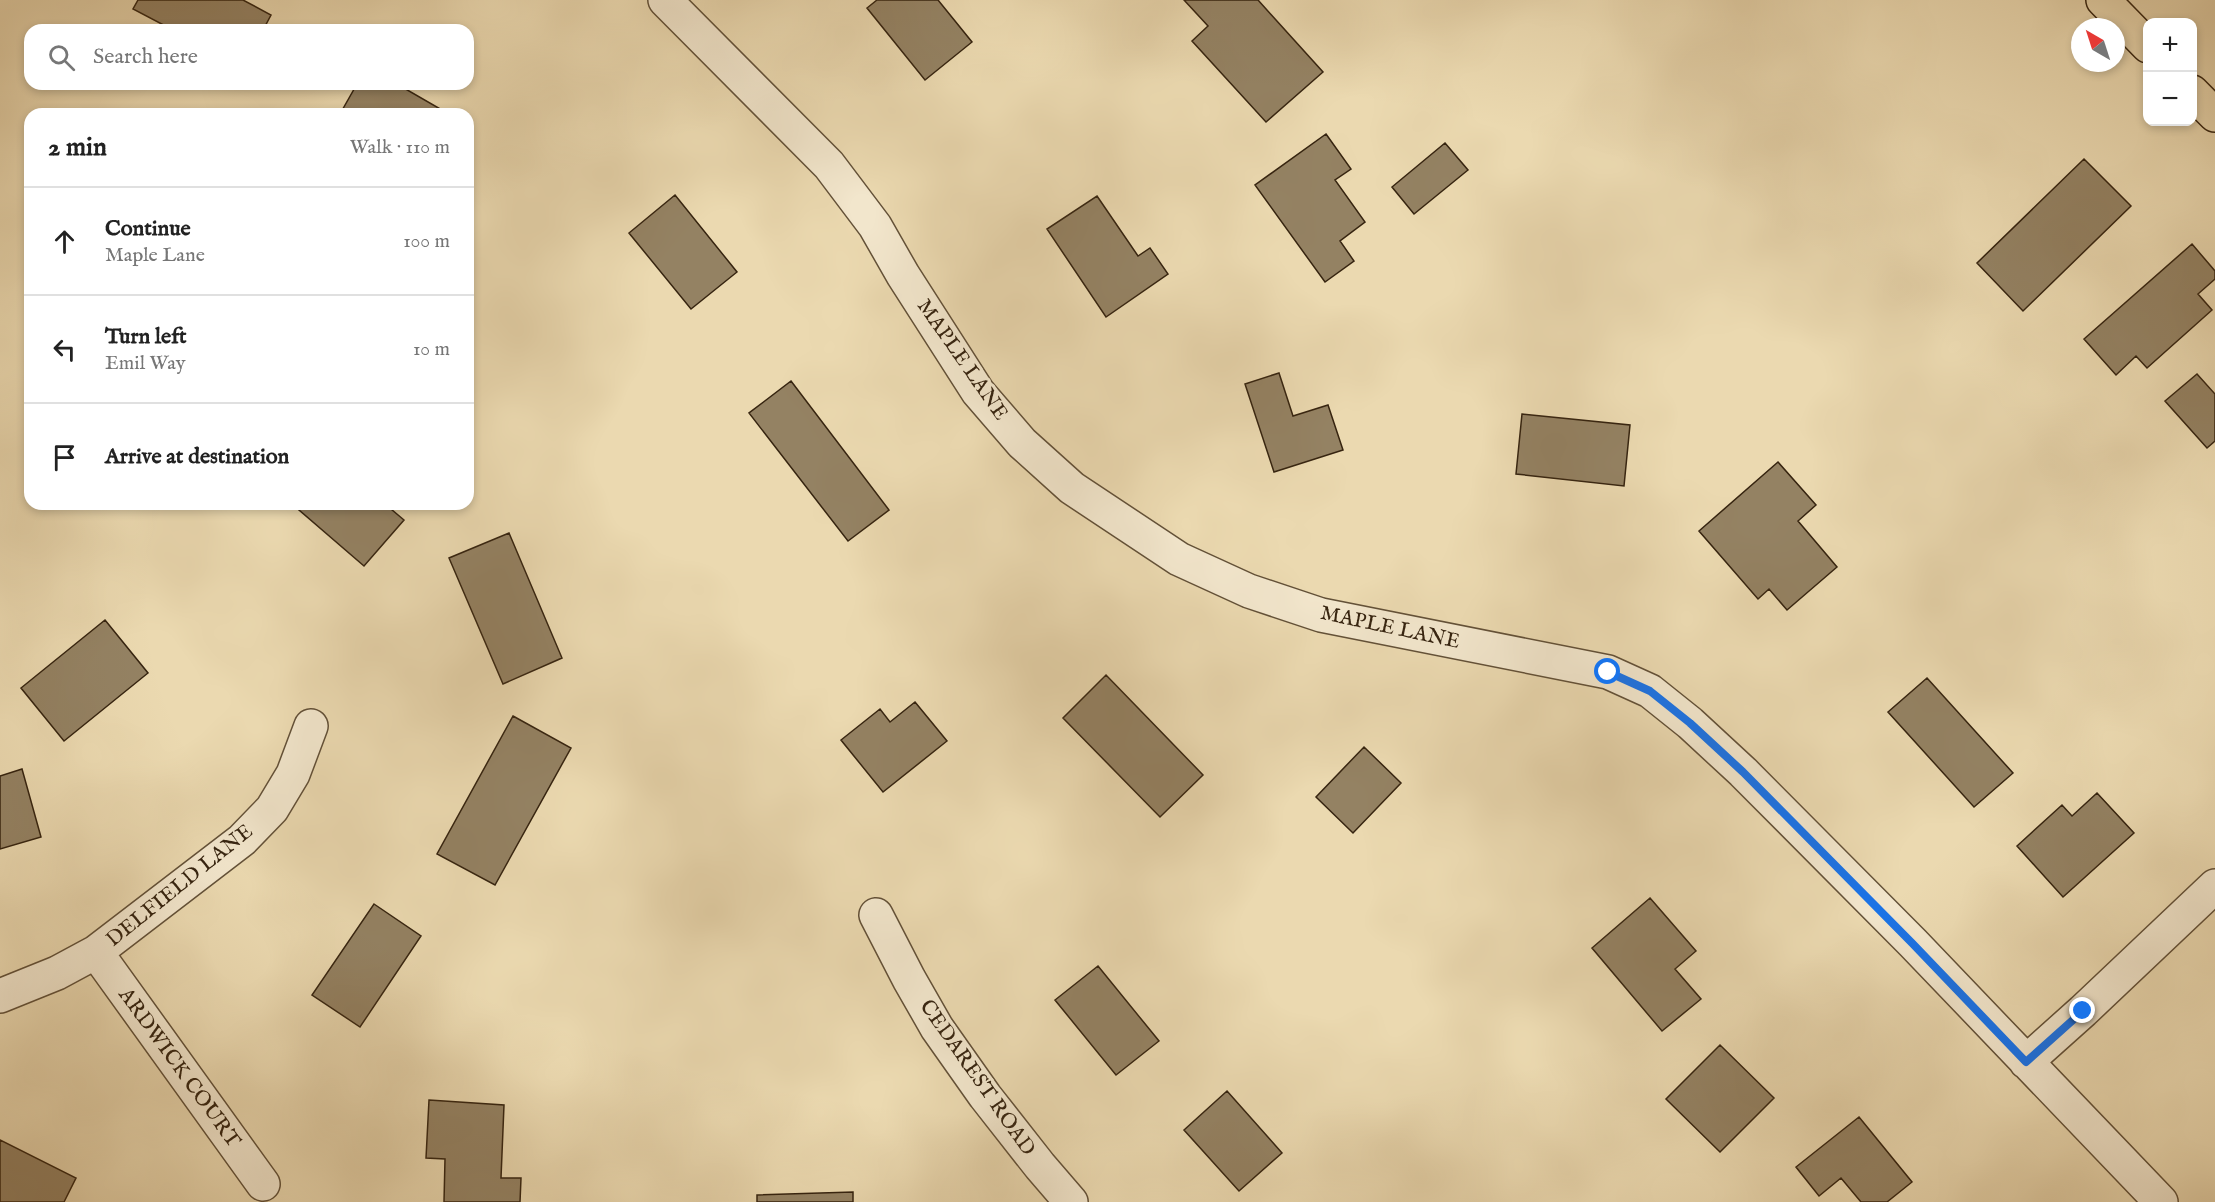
<!DOCTYPE html>
<meta charset="utf-8">
<style>
body{margin:0;font-family:"IM FELL English",serif;background:#f2f2f2;color:#222}
.controls{position:absolute;right:18px;top:18px;display:grid;overflow:hidden;border-radius:12px;box-shadow:0 3px 9px #0003}
.controls button{width:54px;height:54px;display:grid;place-items:center;padding:0;border:0;border-bottom:2px solid #e0e0e0;background:#fff;color:#222;font:30px sans-serif}
.compass{position:absolute;left:2071px;top:18px;width:54px;height:54px;border-radius:50%;background:#fff;box-shadow:0 3px 9px #0003;rotate:321deg}
.stop{position:absolute;width:18px;height:18px;margin:-14px;border:4px solid #1a73e8;border-radius:50%;background:#fff}
.stop.end{background:#1a73e8;border-color:#fff;box-shadow:0 2px 6px #0008}
.list{margin:0;padding:0;list-style:none}
h2{display:flex;justify-content:space-between;align-items:center;height:78px;margin:0;padding:0 24px;font-size:26px}
h2 small{font-size:20px;font-weight:400;color:#767676}
.list li{display:grid;grid-template-columns:39px 1fr auto;gap:18px;align-items:center;box-sizing:border-box;height:108px;padding:0 24px;border-top:2px solid #e0e0e0}
.list b{display:block;font-size:22px;white-space:nowrap}
.list p{margin:0;font-size:20px;white-space:nowrap;color:#767676}
.list em{font-size:20px;font-style:normal;color:#767676}
.icon{flex:none;width:33px;height:33px;fill:none;stroke:currentColor;stroke-width:2;stroke-linecap:round;stroke-linejoin:round}
.map{position:relative;flex:none;width:2215px;height:1202px;overflow:hidden}
.search{position:absolute;background:#fff;box-shadow:0 3px 9px #0003;left:24px;top:24px;width:450px;height:66px;display:flex;align-items:center;gap:15px;box-sizing:border-box;padding:0 21px;border-radius:18px;color:#767676;font-size:22px}
.panel{position:absolute;background:#fff;box-shadow:0 3px 9px #0003;left:24px;top:108px;width:450px;height:402px;border-radius:18px}
.map>svg:first-child{display:block}
.building{fill:#948263;stroke:#362410;stroke-width:1.5}
.lines{fill:none;stroke-linecap:round;stroke-linejoin:round}
.minor-casing{stroke:#635138;stroke-width:36}
.major-casing{stroke:#362410;stroke-width:36}
.minor{stroke:#f2e6cc;stroke-width:33}
.major{stroke:#ebd9b0;stroke-width:33}
.route{stroke:#1a73e8;stroke-width:8}
.labels{text-anchor:middle;dominant-baseline:central;stroke-width:6;stroke-linejoin:round;paint-order:stroke}
.street-label{font-size:21px;fill:#362410;stroke:#f2e6cc}
</style>
<div class="map">
<svg width="2215" height="1202" viewBox="0 0 2215 1202">
<rect width="100%" height="100%" fill="#ebd9b0"/>
<filter id="stains"><feTurbulence type="fractalNoise" baseFrequency=".00333" numOctaves="4"/><feColorMatrix values="0 0 0 0 .2 0 0 0 0 .09 0 0 0 0 .02 0 0 0 .5 -.17"/></filter>
<radialGradient id="worn" r=".72"><stop offset=".6" stop-color="#630" stop-opacity="0"/><stop offset="1" stop-color="#630" stop-opacity=".3"/></radialGradient>
<path class="building" d="M138 0H243L271 15 263 30H173L133 9Z
M877 0H938L972 42 925 80 867 8Z
M1184 0H1258L1323 72 1266 122 1192 41 1208 26Z
M357 84H397L449 114H340Z
M1326 134 1351 169 1335 180 1365 222 1340 241 1354 261 1325 282 1255 185Z
M1445 143 1468 170 1414 214 1392 187Z
M2084 159 2131 206 2023 311 1977 263Z
M675 195 737 272 691 309 629 233Z
M1097 196 1138 256 1150 248 1168 274 1106 317 1047 229Z
M2192 244 2215 271V279L2198 294 2212 310 2147 368 2136 356 2116 375 2084 339Z
M1279 373 1293 416 1328 405 1343 450 1274 472 1245 384Z
M2197 374 2215 394V441L2207 448 2165 401Z
M791 381 889 510 848 541 749 413Z
M1522 414 1630 425 1624 486 1516 474Z
M1778 462 1816 505 1798 521 1837 567 1787 610 1769 589 1758 599 1699 531Z
M292 504H385L404 520 364 566Z
M509 533 562 658 503 684 449 558Z
M105 620 148 673 64 741 21 688Z
M1106 675 1203 775 1160 817 1063 718Z
M1927 678 2013 773 1974 807 1888 712Z
M915 702 947 741 883 792 841 740 880 709 890 722Z
M513 716 571 748 495 885 437 854Z
M1364 747 1401 783 1353 833 1316 797Z
M22 769 41 837 0 849V776Z
M2097 793 2134 833 2063 897 2017 846 2062 805 2072 816Z
M1650 898 1696 951 1675 969 1701 999 1662 1031 1592 948Z
M374 904 421 936 360 1027 312 995Z
M1098 966 1159 1041 1116 1075 1055 1000Z
M1720 1045 1774 1098 1720 1152 1666 1099Z
M1227 1091 1282 1153 1239 1191 1184 1130Z
M429 1100 504 1105 501 1178H521L520 1202H444L445 1159 426 1158Z
M1859 1117 1912 1182 1887 1202H1861L1841 1178 1819 1196 1796 1167Z
M0 1140 76 1178 64 1202H0Z
M853 1192V1202H757V1195Z"/>
<g class="lines">
<defs>
<path id="minor" d="M665 0 829 165 875 226 903 275 978 392 1022 443 1072 488 1179 559 1249 591 1321 615 1608 672 1650 691 1690 723 1743 772 1913 943 2161 1202
M876 915 909 979 937 1028 985 1096 1040 1166 1071 1202
M96 952 263 1184
M0 996 57 973 96 952 242 840 272 809 293 774 311 726
M2026 1062 2083 1011 2215 886"/>
<path id="major" d="M2103 0 2148 46
M2192 92 2215 115"/>
</defs>
<use href="#minor" class="minor-casing"/>
<use href="#major" class="major-casing"/>
<use href="#minor" class="minor"/>
<use href="#major" class="major"/>
</g>
<g class="lines">
<path class="route" d="M1608 672 1650 691 1690 723 1743 772 1912 943 2026 1062 2083 1011"/>
</g>
<g class="labels">
<g class="street-label">
<text transform="translate(962 360) rotate(55)">MAPLE LANE</text>
<text transform="translate(1390 628) rotate(12)">MAPLE LANE</text>
<text transform="translate(180 886) rotate(-39)">DELFIELD LANE</text>
<text transform="translate(179 1068) rotate(54)">ARDWICK COURT</text>
<text transform="translate(977 1078) rotate(55)">CEDAREST ROAD</text>
</g>
</g>
<rect width="100%" height="100%" filter="url(#stains)"/>
<rect width="100%" height="100%" fill="url(#worn)"/>
</svg>
<div class="controls">
<button>+</button>
<button>−</button>
</div>
<svg class="compass" viewBox="-18 -18 36 36"><path d="M0-13l5 13h-10z" fill="#e53935"/><path d="M0 13l5-13h-10z" fill="#767676"/></svg>
<div class="stop" style="left:1608px;top:672px"></div>
<div class="stop end" style="left:2083px;top:1011px"></div>
<div class="search"><svg class="icon" aria-label="search" viewBox="0 0 24 24"><circle cx="10" cy="10" r="6"/><path d="M15 15l6 6"/></svg>Search here</div>
<section class="panel">
<h2>2 min<small>Walk · 110 m</small></h2>
<ul class="list">
<li><svg class="icon" aria-label="ahead" viewBox="0 0 24 24"><path d="M12 20V5M6 11l6-6 6 6"/></svg><div><b>Continue</b><p>Maple Lane</p></div><em>100 m</em></li>
<li><svg class="icon" aria-label="left" viewBox="0 0 24 24"><path d="M17 20v-9H6M10 6l-5 5 5 5"/></svg><div><b>Turn left</b><p>Emil Way</p></div><em>10 m</em></li>
<li><svg class="icon" aria-label="arrive" viewBox="0 0 24 24"><path d="M6 21V4h12l-3 4 3 4H6"/></svg><div><b>Arrive at destination</b></div></li>
</ul>
</section>
</div>
